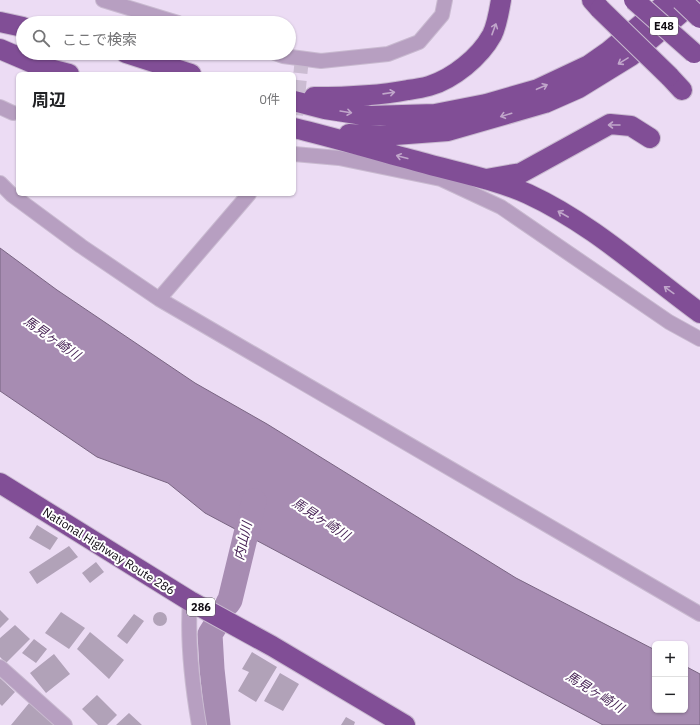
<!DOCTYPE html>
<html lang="ja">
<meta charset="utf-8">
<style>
body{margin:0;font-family:"IBM Plex Sans","Noto Sans JP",sans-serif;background:#f2f2f2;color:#202124}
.controls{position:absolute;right:12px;bottom:12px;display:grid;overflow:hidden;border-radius:6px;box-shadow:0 1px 3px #0004}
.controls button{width:36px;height:36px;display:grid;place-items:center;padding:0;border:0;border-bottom:1px solid #e0e0e0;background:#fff;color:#202124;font:20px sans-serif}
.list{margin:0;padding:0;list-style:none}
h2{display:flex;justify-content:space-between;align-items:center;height:52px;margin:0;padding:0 16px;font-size:17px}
h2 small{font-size:13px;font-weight:400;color:#757577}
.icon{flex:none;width:22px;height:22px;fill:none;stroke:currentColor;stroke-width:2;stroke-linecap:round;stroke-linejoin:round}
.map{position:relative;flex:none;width:700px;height:725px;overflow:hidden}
.search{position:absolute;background:#fff;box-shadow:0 1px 3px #0004;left:16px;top:16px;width:280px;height:44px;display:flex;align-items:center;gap:10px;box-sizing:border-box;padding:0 14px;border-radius:22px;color:#757577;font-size:15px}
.panel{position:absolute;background:#fff;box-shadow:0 1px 3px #0004;left:16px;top:72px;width:280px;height:124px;border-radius:6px}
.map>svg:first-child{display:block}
.water{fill:#a78cb2;stroke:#796582}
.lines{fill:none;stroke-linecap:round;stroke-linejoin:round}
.river{stroke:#a78cb2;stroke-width:25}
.building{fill:#b1a2b8}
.minor-tunnel{stroke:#cbbcd2;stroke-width:14;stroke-dasharray:14 7;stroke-linecap:butt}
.minor-casing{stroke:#c9bad0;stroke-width:16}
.highway-casing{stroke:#c9bad0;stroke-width:22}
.minor{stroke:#b79fc1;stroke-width:14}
.highway{stroke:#814e96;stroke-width:20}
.highway-bridge-casing{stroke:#c9bad0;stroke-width:22;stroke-linecap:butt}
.highway-bridge{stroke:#814e96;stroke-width:20}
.oneway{stroke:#c0a6ca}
.labels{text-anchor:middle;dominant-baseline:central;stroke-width:4;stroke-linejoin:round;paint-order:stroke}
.shield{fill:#fff;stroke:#575458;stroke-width:1}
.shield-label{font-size:11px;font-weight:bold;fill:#0f0a11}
.street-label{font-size:12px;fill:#0f0a11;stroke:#fff}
.water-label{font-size:13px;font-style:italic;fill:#472355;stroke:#fff}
</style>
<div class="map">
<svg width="700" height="725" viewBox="0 0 700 725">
<rect width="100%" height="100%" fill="#ecdcf4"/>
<path class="water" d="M0 248 57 290 195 383 267 424 516 578 655 650V710H685V666L700 674V725H603L205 513 168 483 97 457 0 391Z"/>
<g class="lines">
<path class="river" d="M228 603 230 600 254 501
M215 626 210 634 212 669 218 725"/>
</g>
<path class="building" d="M37 525 58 538 50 550 29 538Z
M69 546 78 557 37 584 29 572Z
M96 562 104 572 90 583 82 573Z
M0 610 9 619 0 628Z
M153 619a7 7 0 1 1 14 0a7 7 0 1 1-14 0Z
M61 612 85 628 69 649 45 633Z
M134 614 144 621 127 644 117 636Z
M15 625 30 639 6 663 0 657V638Z
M90 632 124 660 109 679 77 649Z
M34 639 47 649 36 663 22 653Z
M252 652 277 667 256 702 238 691 249 672 242 669Z
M54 654 70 674 46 693 30 673Z
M280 673 299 684 283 711 264 701Z
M0 678 15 692 2 706 0 704Z
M97 695 117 715 107 725H98L82 709Z
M30 702 55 725H11Z
M129 713 142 725H116Z
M346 717 355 722 354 725H341Z"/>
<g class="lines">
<path class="minor-tunnel" d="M294 136 302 58"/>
<defs>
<path id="minor" d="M103 0 178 23
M275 53 283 56 321 61 388 54 419 42 442 15 445 0
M0 107 13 113
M294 154 339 158 441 179 501 207 669 322 700 339
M0 183 12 195 81 246 159 299 700 614
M159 299 249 194
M190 601C187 642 192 684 199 725
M0 667 65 725"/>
<path id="highway" d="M592 0 600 9
M0 22 23 27
M0 49 42 67 69 74
M126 53 191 74
M669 76 682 90
M314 97C346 97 377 96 408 90 415 89 422 88 429 86 453 79 480 57 492 35 497 25 499 12 501 0
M294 101 325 109 370 116 435 114 486 104 538 89 589 65 609 51 670 0
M294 128C336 138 378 151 420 162 456 172 494 179 528 194 591 223 644 272 700 313
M349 134 381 136 448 131 545 103 579 88 631 56 696 0
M486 179 521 173 610 124 631 126 650 138
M0 483 190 601 272 646 405 725"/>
</defs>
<use href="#minor" class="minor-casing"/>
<use href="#highway" class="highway-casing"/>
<use href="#minor" class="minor"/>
<use href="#highway" class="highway"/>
<defs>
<path id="highway-bridge" d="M634 0 694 53
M681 0 700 18
M600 9 669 76"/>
</defs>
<use href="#highway-bridge" class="highway-bridge-casing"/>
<use href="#highway-bridge" class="highway-bridge"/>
</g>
<defs><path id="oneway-shaft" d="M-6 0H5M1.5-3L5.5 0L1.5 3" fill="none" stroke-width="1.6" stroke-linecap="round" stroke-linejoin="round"/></defs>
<g class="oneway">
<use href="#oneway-shaft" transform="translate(494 29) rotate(-70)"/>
<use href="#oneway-shaft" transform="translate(623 61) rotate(148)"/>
<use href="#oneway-shaft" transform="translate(542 87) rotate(-23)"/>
<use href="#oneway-shaft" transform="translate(389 93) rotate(-8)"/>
<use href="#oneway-shaft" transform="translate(346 112) rotate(9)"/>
<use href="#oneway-shaft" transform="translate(506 115) rotate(163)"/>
<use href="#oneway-shaft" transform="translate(614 125) rotate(180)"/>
<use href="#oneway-shaft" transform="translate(402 157) rotate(-165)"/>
<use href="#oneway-shaft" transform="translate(563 214) rotate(-150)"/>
<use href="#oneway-shaft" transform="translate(669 290) rotate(-144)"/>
</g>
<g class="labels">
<g class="shield">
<rect x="650" y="17" width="28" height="18" rx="3"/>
<rect x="187" y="598" width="28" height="18" rx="3"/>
</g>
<g class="shield-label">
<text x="664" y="26">E48</text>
<text x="201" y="607">286</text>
</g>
<g class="street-label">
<text transform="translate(109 551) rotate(32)">National Highway Route 286</text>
</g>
<g class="water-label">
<text transform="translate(52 338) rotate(35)">馬見ヶ崎川</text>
<text transform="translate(321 519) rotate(33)">馬見ヶ崎川</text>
<text transform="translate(243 541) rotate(-77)">内山川</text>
<text transform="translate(595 692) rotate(32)">馬見ヶ崎川</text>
</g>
</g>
</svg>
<div class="controls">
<button>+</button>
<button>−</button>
</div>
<div class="search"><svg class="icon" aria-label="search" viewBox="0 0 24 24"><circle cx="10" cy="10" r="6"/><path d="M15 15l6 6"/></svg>ここで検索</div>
<section class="panel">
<h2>周辺<small>0件</small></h2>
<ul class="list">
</ul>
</section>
</div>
